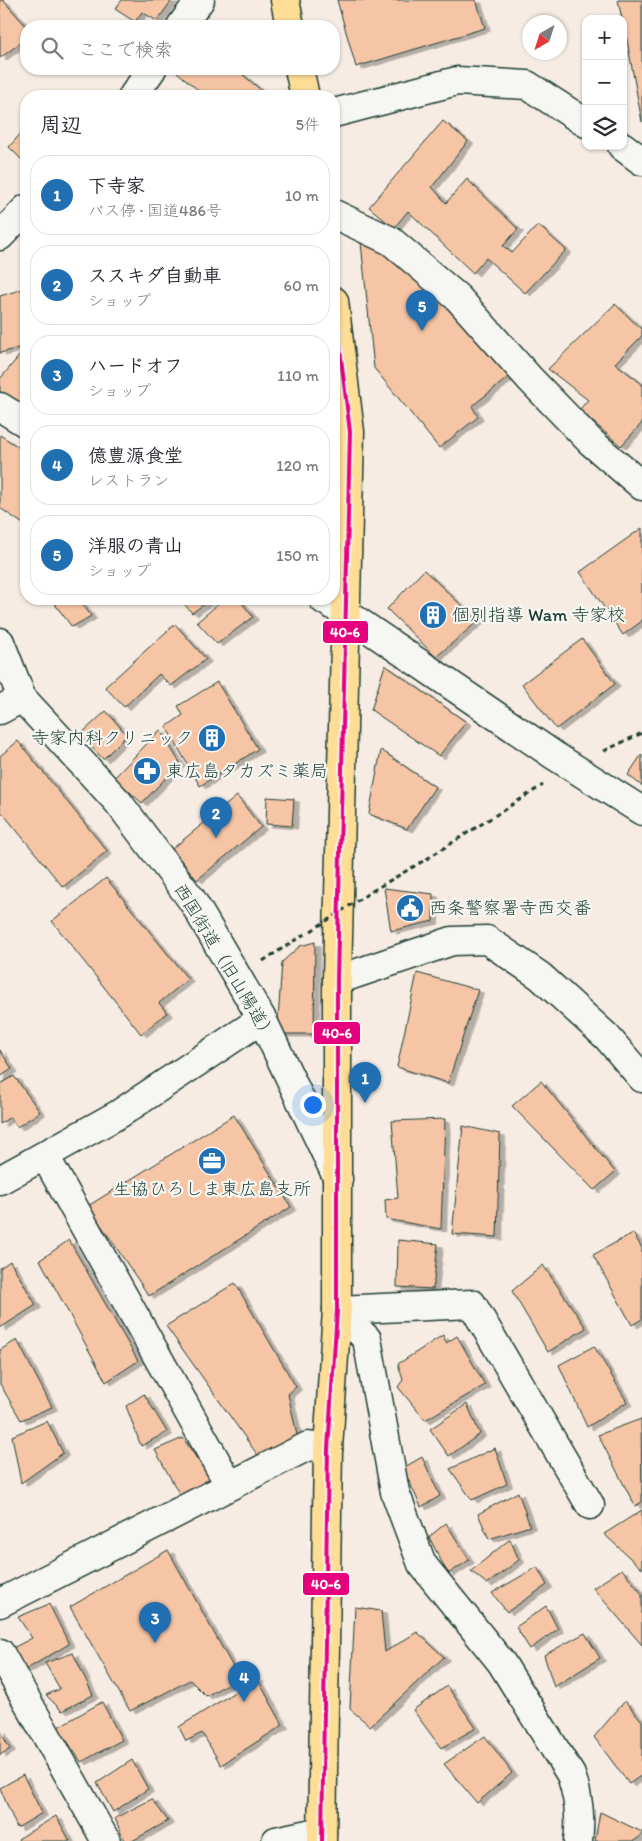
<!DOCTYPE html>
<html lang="ja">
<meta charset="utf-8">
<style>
body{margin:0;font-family:Itim,"Klee One",sans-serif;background:#f2f2f3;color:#2b2b33}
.controls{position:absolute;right:15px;top:15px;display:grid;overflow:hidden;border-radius:10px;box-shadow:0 1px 4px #0004}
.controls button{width:45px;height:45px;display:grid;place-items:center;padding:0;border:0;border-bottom:1px solid #e1e1e2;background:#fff;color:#2b2b33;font:25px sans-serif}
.compass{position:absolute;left:522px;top:15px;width:45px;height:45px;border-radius:50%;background:#fff;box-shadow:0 1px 4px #0004;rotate:219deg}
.you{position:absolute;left:312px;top:1104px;width:18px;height:18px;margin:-12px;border:4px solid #fff;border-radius:50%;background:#1a73e8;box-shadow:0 0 0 8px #1a73e833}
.badge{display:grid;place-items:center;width:32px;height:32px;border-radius:50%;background:#1f6fb2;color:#fff;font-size:16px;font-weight:700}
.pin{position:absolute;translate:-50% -41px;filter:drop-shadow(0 1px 2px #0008)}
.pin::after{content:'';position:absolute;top:26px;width:18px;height:15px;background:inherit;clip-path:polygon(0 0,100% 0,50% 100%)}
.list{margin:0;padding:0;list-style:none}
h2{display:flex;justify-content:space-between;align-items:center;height:65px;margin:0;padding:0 20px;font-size:21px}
h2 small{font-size:16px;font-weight:400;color:#7c7c81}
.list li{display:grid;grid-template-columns:32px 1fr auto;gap:15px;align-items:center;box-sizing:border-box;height:80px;margin:0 10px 10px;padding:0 10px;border:1px solid #e1e1e2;border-radius:20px}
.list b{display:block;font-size:19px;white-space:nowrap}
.list p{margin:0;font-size:16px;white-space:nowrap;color:#7c7c81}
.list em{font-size:16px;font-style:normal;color:#7c7c81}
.icon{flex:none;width:28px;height:28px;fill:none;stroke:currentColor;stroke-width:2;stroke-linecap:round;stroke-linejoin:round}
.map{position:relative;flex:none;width:642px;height:1841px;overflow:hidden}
.search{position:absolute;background:#fff;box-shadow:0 1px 4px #0004;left:20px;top:20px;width:320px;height:55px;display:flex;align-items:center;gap:12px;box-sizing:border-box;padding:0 18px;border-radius:20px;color:#7c7c81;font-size:19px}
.panel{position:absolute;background:#fff;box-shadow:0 1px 4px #0004;left:20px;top:90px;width:320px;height:515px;border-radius:20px}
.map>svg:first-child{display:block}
.building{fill:#f6c5a5;stroke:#1f3d34;filter:url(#shadow)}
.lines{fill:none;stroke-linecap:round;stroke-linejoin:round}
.minor-casing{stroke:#1f3d34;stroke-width:31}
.highway-casing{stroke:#1f3d34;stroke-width:31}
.path{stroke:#1f3d34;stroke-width:3;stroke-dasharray:5 4;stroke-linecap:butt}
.minor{stroke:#f6f6f2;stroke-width:28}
.highway{stroke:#fedd96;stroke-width:28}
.path-bridge{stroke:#1f3d34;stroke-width:3;stroke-dasharray:5 4;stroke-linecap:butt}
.bus-1-casing{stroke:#f6f6f2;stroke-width:8}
.bus-1{stroke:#e5007d;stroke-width:4}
.labels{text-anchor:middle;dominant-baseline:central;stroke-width:4.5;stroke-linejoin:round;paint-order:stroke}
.poi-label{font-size:18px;fill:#1f3d34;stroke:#f6f6f2;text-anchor:start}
.street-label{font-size:18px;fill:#1f3d34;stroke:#f6f6f2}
.line-badge{stroke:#f6f6f2;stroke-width:2}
.badge-label{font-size:14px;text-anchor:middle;font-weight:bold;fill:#fff}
</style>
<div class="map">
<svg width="642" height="1841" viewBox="0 0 642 1841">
<defs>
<filter id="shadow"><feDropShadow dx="5.5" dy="3" stdDeviation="0" flood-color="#0004"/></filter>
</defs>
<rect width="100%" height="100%" fill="#f6ece3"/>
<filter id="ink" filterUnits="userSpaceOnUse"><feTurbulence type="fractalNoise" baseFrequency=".02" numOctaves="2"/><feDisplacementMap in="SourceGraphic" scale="10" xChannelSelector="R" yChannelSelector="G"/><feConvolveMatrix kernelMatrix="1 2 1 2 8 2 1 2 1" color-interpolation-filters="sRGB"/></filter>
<g filter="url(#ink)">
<path class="building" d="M0 0H3L26 26V39L0 58Z
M122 0H172L157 21 142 12 135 22 115 9Z
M337 0H476L485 28 356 67Z
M618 0H642V122L623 19H622Z
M179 69H236L268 96H205L177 72Z
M443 121 468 141 432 187 446 203 467 179 518 229 503 246 512 253 538 225 566 250 525 293 486 258 473 273 408 211 394 228 369 207Z
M23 131 26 134V164L9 147Z
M369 240 445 295 510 376 472 406 478 417 439 448 374 368 361 243Z
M26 288V346L0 353V296Z
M615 304 642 330V336L615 363 642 384V423L621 446 579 410 588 400 548 369Z
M20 355 26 361V405L22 410 0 393V379Z
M0 435 26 452V526L0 508Z
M642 528V621L623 635 580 572Z
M26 536V549L21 547Z
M424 570 478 621 436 657 387 609Z
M51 599H79L91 616 72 627Z
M180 599H211L192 613Z
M224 599H239L253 617 217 644 197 622Z
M175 624 206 659 171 686 159 674 124 707 105 687Z
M582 639 615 684 556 729 522 684Z
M385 665 466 722 439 756 371 710Z
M217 682 258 749 200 786 166 727 183 715 178 706Z
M106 711 127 735 103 759 80 735Z
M160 730 180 763 142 803 114 778Z
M18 741 107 851 63 887 0 810V756Z
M381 750 435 787 407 829 369 814Z
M642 754V786L628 775Z
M237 796 261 827 197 880 172 849Z
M267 797 294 799 292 826 266 824Z
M106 878 188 979 159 1003 167 1013 141 1034 52 921Z
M384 888 433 894V921L391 931Z
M315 942 314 1034H277L282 962 300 946Z
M417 973 478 990 448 1083 397 1067Z
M0 1050 12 1069 0 1077Z
M14 1076 40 1112 17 1127 10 1117 0 1124V1084Z
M541 1081 615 1172 594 1190 512 1106Z
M234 1115 291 1207 149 1296 88 1206Z
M445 1119 441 1229 386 1219 385 1200 398 1198 392 1121Z
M463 1126 500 1134 497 1237 452 1234Z
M633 1233 642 1248V1319L632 1325 593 1255Z
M69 1240 138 1361 106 1382 40 1260Z
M398 1240 438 1244 433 1289 397 1287Z
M10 1261 36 1305 0 1328V1268Z
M543 1265 586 1328 548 1352 512 1291Z
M235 1283 296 1387 288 1394 297 1435 259 1457 166 1326Z
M443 1335 446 1343 457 1336 485 1385 425 1420 398 1387 403 1380 398 1364Z
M17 1340 52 1407 21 1420 0 1384V1350Z
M594 1346 627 1402 587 1427 559 1365Z
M144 1394 167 1432 141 1446 126 1406Z
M467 1404 480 1434 449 1456 430 1429Z
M641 1419 642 1502 635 1506 598 1435Z
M47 1421 63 1453 21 1483 12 1436Z
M183 1438 210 1478 181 1497 155 1450Z
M495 1448 507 1484 472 1500 450 1469Z
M422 1457 440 1496 421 1507 403 1468Z
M518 1492 530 1526 489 1539 478 1514Z
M642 1510V1569L604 1534Z
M446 1523 469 1560 448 1574 429 1537Z
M510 1539 519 1560 487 1584 471 1571Z
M168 1550 239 1678 206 1696 190 1680 130 1711 70 1607Z
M537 1567 547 1585 507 1612 492 1593Z
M622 1569 642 1594V1645L593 1588Z
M49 1604 69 1644 25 1670 11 1649 32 1638 18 1617Z
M546 1606 558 1629 530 1649 516 1627Z
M355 1607 381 1611 385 1652 417 1632 444 1657 370 1726 350 1709Z
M585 1633 600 1658 554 1687 544 1655Z
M73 1653 93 1695 62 1711 46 1695 60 1689 45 1663Z
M257 1678 283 1725 221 1765 202 1733 186 1741 179 1727Z
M447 1686 476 1728 441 1748 413 1710Z
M625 1701 642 1721V1775L629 1784 594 1737Z
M102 1702 122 1740 81 1762 58 1727Z
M0 1730 10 1749 0 1755Z
M485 1736 512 1773 477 1803 444 1764Z
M132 1760 148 1789 113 1812 97 1783Z
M23 1775 42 1813 17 1828 0 1788Z
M152 1799 168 1821 132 1841H124L115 1818Z
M600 1812 642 1832V1835L634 1841H595Z
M56 1816 70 1841H19L18 1839Z"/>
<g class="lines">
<defs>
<path id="minor" d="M181 26 200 0
M133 96 152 69
M334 113 457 81 527 85 586 123
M622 146 642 161
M334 214 391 241 458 298 530 379 591 442 642 486
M0 236 26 209
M0 407 26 423
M323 599 344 612 555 756 642 811
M0 642 22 698 118 802 192 900 262 1019 338 1179
M0 710 22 698
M337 980 452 941 487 940 540 976 607 1037 642 1078
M45 1156 230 1486
M0 1180 119 1114 262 1019
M337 1310 367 1339 395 1492 422 1564 501 1662 571 1775C578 1795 581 1819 578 1841
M337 1310 472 1304 590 1505
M0 1603 308 1446 328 1449
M0 1653 106 1841
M276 1841 322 1831"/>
<path id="highway" d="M285 0 290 26
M299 69 305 96
M322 1841 328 1449 337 1310V980L350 432 334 301"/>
</defs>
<use href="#minor" class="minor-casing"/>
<use href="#highway" class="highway-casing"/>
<path class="path" d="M604 751 642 733
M372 891 425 860 543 785
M263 961 306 933"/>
<use href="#minor" class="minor"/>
<use href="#highway" class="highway"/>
<path class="path-bridge" d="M311 931 372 891"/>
<defs>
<path id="bus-1" d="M322 1841 328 1449 337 1310V980L350 432 334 301"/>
</defs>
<use href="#bus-1" class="bus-1-casing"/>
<use href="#bus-1" class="bus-1"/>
</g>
</g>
<defs>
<symbol id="building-disc" viewBox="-11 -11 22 22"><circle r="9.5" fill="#1f6fb2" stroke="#f6f6f2"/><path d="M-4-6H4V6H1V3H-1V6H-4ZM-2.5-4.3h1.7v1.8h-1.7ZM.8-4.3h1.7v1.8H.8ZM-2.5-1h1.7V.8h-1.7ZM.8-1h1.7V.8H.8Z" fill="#fff"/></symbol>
<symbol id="pharmacy-disc" viewBox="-11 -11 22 22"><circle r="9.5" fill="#1f6fb2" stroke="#f6f6f2"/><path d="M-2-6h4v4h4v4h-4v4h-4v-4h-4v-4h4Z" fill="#fff"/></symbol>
<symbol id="civic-disc" viewBox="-11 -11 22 22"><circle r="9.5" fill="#1f6fb2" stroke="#f6f6f2"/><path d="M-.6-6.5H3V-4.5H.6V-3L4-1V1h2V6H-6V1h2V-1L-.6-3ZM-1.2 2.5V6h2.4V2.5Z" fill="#fff"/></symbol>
<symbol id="office-disc" viewBox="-11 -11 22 22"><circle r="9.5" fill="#1f6fb2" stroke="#f6f6f2"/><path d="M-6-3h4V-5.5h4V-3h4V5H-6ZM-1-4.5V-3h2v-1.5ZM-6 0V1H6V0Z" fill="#fff"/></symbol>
</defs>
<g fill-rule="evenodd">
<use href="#building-disc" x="417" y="599" width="32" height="32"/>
<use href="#building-disc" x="196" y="722" width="32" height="32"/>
<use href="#pharmacy-disc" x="131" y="755" width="32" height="32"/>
<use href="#civic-disc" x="394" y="892" width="32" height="32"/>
<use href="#office-disc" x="196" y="1145" width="32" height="32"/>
</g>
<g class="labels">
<g class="poi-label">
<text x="452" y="615">個別指導 Wam 寺家校</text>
<text x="193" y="738" text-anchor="end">寺家内科クリニック</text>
<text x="166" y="771">東広島タカズミ薬局</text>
<text x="429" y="908">西条警察署寺西交番</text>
<text x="212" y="1189" text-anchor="middle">生協ひろしま東広島支所</text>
</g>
<g class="street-label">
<text transform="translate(225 962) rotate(59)">西国街道（旧山陽道）</text>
</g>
</g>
<g class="line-badge">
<rect x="322" y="620" width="47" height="24" rx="5" fill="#e5007d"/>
<rect x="313" y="1021" width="48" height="24" rx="5" fill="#e5007d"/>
<rect x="302" y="1572" width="48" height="24" rx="5" fill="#e5007d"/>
</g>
<g class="badge-label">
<text x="345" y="637">40-6</text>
<text x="337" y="1038">40-6</text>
<text x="326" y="1589">40-6</text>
</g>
</svg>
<div class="controls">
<button>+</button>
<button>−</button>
<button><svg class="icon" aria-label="layers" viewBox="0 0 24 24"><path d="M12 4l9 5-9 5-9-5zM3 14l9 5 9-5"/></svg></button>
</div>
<svg class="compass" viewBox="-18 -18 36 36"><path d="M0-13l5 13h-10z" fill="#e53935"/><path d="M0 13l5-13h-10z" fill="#7c7c81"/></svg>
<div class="you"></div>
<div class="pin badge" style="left:365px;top:1103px">1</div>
<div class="pin badge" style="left:216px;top:838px">2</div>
<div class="pin badge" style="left:155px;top:1643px">3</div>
<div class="pin badge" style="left:244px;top:1702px">4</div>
<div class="pin badge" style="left:422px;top:331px">5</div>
<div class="search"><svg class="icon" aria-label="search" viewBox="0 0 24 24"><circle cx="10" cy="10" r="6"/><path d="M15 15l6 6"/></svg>ここで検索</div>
<section class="panel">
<h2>周辺<small>5件</small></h2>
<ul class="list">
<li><span class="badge">1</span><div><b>下寺家</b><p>バス停 · 国道486号</p></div><em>10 m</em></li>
<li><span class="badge">2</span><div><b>ススキダ自動車</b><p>ショップ</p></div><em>60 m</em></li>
<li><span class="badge">3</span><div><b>ハードオフ</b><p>ショップ</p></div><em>110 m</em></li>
<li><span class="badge">4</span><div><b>億豊源食堂</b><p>レストラン</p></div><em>120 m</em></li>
<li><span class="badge">5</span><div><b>洋服の青山</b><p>ショップ</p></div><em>150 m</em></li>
</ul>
</section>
</div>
